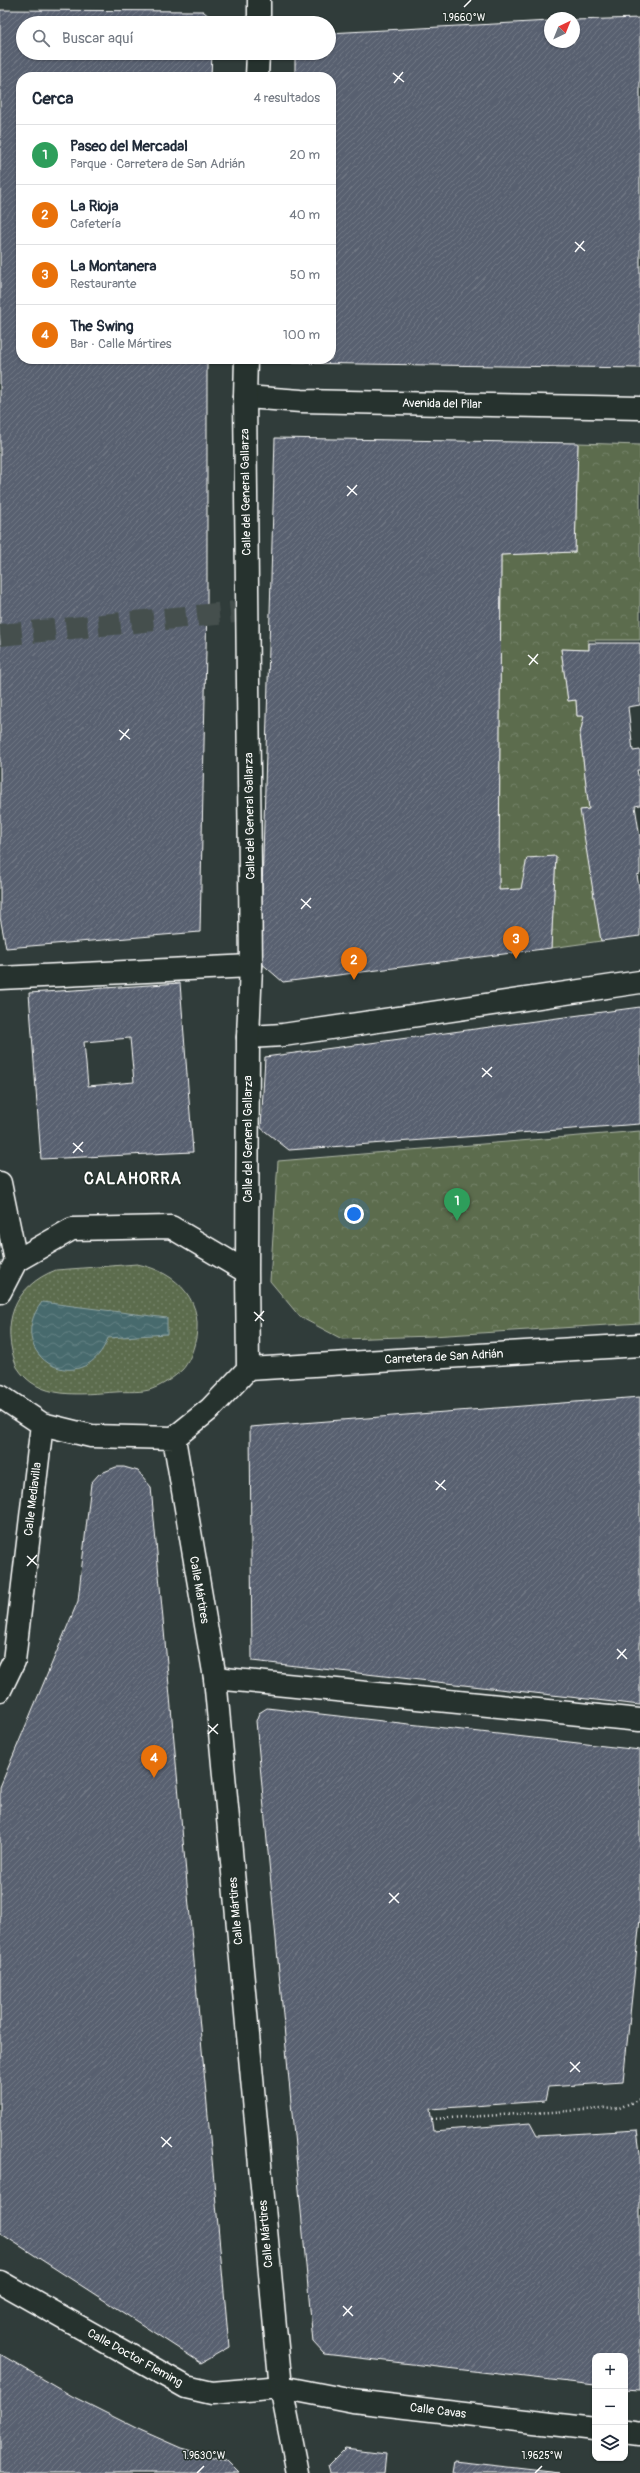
<!DOCTYPE html>
<html lang="es">
<meta charset="utf-8">
<style>
body{margin:0;font-family:Pangolin,sans-serif;background:#f2f2f3;color:#1f2937}
.controls{position:absolute;right:12px;bottom:12px;display:grid;overflow:hidden;border-radius:8px;box-shadow:0 1px 3px #0004}
.controls button{width:36px;height:36px;display:grid;place-items:center;padding:0;border:0;border-bottom:1px solid #e0e1e3;background:#fff;color:#1f2937;font:20px sans-serif}
.compass{position:absolute;left:544px;top:12px;width:36px;height:36px;border-radius:50%;background:#fff;box-shadow:0 1px 3px #0004;rotate:43deg}
.you{position:absolute;left:354px;top:1214px;width:14px;height:14px;margin:-10px;border:3px solid #fff;border-radius:50%;background:#1a73e8;box-shadow:0 0 0 6px #1a73e833}
.badge{display:grid;place-items:center;width:26px;height:26px;border-radius:50%;background:#b45309;color:#fff;font-size:13px;font-weight:700}
.pin{position:absolute;translate:-50% -33px;filter:drop-shadow(0 1px 2px #0008)}
.pin::after{content:'';position:absolute;top:21px;width:14px;height:12px;background:inherit;clip-path:polygon(0 0,100% 0,50% 100%)}
.list{margin:0;padding:0;list-style:none}
h2{display:flex;justify-content:space-between;align-items:center;height:52px;margin:0;padding:0 16px;font-size:17px}
h2 small{font-size:13px;font-weight:400;color:#747a83}
.list li{display:grid;grid-template-columns:26px 1fr auto;gap:12px;align-items:center;box-sizing:border-box;height:60px;padding:0 16px;border-top:1px solid #e0e1e3}
.list b{display:block;font-size:15px;white-space:nowrap}
.list p{margin:0;font-size:13px;white-space:nowrap;color:#747a83}
.list em{font-size:13px;font-style:normal;color:#747a83}
.icon{flex:none;width:22px;height:22px;fill:none;stroke:currentColor;stroke-width:2;stroke-linecap:round;stroke-linejoin:round}
.map{position:relative;flex:none;width:640px;height:2473px;overflow:hidden}
.search{position:absolute;background:#fff;box-shadow:0 1px 3px #0004;left:16px;top:16px;width:320px;height:44px;display:flex;align-items:center;gap:10px;box-sizing:border-box;padding:0 14px;border-radius:22px;color:#747a83;font-size:15px}
.panel{position:absolute;background:#fff;box-shadow:0 1px 3px #0004;left:16px;top:72px;width:320px;height:292px;border-radius:16px}
.map>svg:first-child{display:block}
.grass{fill:url(#grass-dots);stroke:#aeb6a6}
.forest{fill:url(#forest-crowns);stroke:#aeb6a6}
.water{fill:url(#water-waves);stroke:#91a6a7}
.building{fill:url(#building-hatch);stroke:#fff;fill-rule:evenodd}
.lines{fill:none;stroke-linecap:round;stroke-linejoin:round}
.street-tunnel{stroke:#45504e;stroke-width:22;stroke-dasharray:22 11;stroke-linecap:butt}
.street-casing{stroke:#fff;stroke-width:25}
.secondary-casing{stroke:#fff;stroke-width:25}
.path{stroke:#fff;stroke-width:2.5;stroke-dasharray:1 3;stroke-linecap:butt}
.street{stroke:#26332d;stroke-width:22}
.secondary{stroke:#26332d;stroke-width:22}
.ticks{fill:none;stroke:#fff;stroke-width:1.5}
.labels{text-anchor:middle;dominant-baseline:central;stroke-width:3;stroke-linejoin:round;paint-order:stroke}
.street-label{font-size:12px;fill:#fff;stroke:#26332d}
.district-label{font-size:16px;font-weight:bold;letter-spacing:1px;fill:#fff;stroke:#26332d}
.ticks-label{font-size:10px;text-anchor:middle;fill:#fff;stroke:#26332d;stroke-width:3;stroke-linejoin:round;paint-order:stroke}
</style>
<div class="map">
<svg width="640" height="2473" viewBox="0 0 640 2473">
<defs>
<pattern id="grass-dots" width="8" height="8" patternUnits="userSpaceOnUse"><rect width="8" height="8" fill="#5c6c4e"/><path d="M2 2h.1M6 6h.1" fill="none" stroke="#748269" stroke-width="1.8" stroke-linecap="round"/></pattern>
<pattern id="forest-crowns" width="20" height="18" patternUnits="userSpaceOnUse"><rect width="20" height="18" fill="#5c6c4e"/><path d="M2 6a3 3 0 1 1 6 0M12 15a3 3 0 1 1 6 0" fill="none" stroke="#748269"/></pattern>
<pattern id="water-waves" width="16" height="10" patternUnits="userSpaceOnUse"><rect width="16" height="10" fill="#476b6d"/><path d="M0 5q4-4 8 0t8 0" fill="none" stroke="#638183"/></pattern>
<pattern id="building-hatch" width="6" height="6" patternUnits="userSpaceOnUse"><rect width="6" height="6" fill="#59616f"/><path d="M-1 1l2-2M0 6l6-6M5 7l2-2" fill="none" stroke="#727985"/></pattern>
</defs>
<rect width="100%" height="100%" fill="#303c3a"/>
<filter id="ink" filterUnits="userSpaceOnUse"><feTurbulence type="fractalNoise" baseFrequency=".025" numOctaves="2"/><feDisplacementMap in="SourceGraphic" scale="8" xChannelSelector="R" yChannelSelector="G"/><feConvolveMatrix kernelMatrix="1 2 1 2 8 2 1 2 1" color-interpolation-filters="sRGB"/></filter>
<g filter="url(#ink)">
<path class="grass" d="M137 1264C178 1272 207 1303 194 1346 192 1353 188 1364 182 1370 173 1378 163 1385 152 1389 142 1393 127 1391 116 1392 81 1394 38 1401 17 1367 0 1325 13 1286 56 1270Z"/>
<path class="forest" d="M578 443 640 445V640H588L589 650 561 649 568 701 576 700 577 716H584L580 734 589 809 581 810 601 941 551 948 556 856 527 858 521 889 499 890 501 555 575 552Z
M640 1131V1323L432 1336 342 1339 300 1317 270 1281 278 1161Z"/>
<path class="water" d="M42 1302 167 1318V1334L108 1338C83 1403 1 1355 42 1302Z"/>
<path class="building" d="M0 10 203 11 212 19V23H23V53H212L211 77H21V359H207V603L200 932 6 948 0 917Z
M640 18V368L292 363V359H331V77H295V53H329V33L550 21V42H574V20Z
M275 438 578 443 575 552 501 555 499 890 521 889 527 858 556 856 551 948 283 982 260 962Z
M589 643H640V705L628 707 633 751 640 750V770H637L640 786V805L635 806 640 838V874L637 875 640 894V936L601 941 580 810 589 809 580 734 584 716H577L576 700 568 701 561 649 589 650Z
M180 983 193 1152 41 1159 29 993ZM130 1038 134 1082 88 1086 84 1042Z
M640 1007V1124L289 1150 261 1128 265 1057Z
M640 1397V1705L252 1661 250 1427Z
M116 1467H124L138 1471 151 1487 229 2347 201 2363 0 2233V1787L78 1601 91 1483 99 1474Z
M267 1708 640 1750V1919L623 2082 548 2087 545 2101 430 2109 433 2131 530 2123 537 2136 637 2130 640 2153V2390L625 2389V2356H595V2385L324 2354 313 2342 256 1721 259 1713Z
M0 2354 72 2396 138 2429 181 2448 227 2461 239 2473H0Z
M345 2449 386 2454 384 2473H330L328 2466Z
M454 2461 516 2468 560 2473H452Z"/>
<g class="lines">
<path class="street-tunnel" d="M0 635 247 611"/>
<defs>
<path id="street" d="M245 397 301 401 640 408
M0 978 251 966
M248 1037 283 1035 640 982
M215 1678 640 1720
M0 2282 186 2387 212 2393 281 2387"/>
<path id="secondary" d="M259 23V0
M257 77 258 53
M246 359 245 397 251 966 248 1037 247 1272
M0 1183 16 1261
M0 1292 16 1261 72 1229 171 1227 247 1272 248 1369 210 1409 174 1438 91 1436 42 1424 0 1396
M248 1369 640 1345
M174 1438 215 1678 275 2327 281 2387 298 2473
M0 1690 14 1661 42 1424
M281 2387 353 2401 595 2429
M625 2432 640 2434"/>
</defs>
<use href="#street" class="street-casing"/>
<use href="#secondary" class="secondary-casing"/>
<path class="path" d="M432 2119 619 2108 640 2099"/>
<use href="#street" class="street"/>
<use href="#secondary" class="secondary"/>
</g>
</g>
<path class="ticks" d="M464 7 471 0M393 73 404 82M394 83 403 72M575 242 585 251M575 252 584 241M347 486 357 495M347 496 357 485M528 655 538 664M529 665 538 654M119 730 130 739M120 740 129 729M301 899 311 908M301 909 311 898M482 1068 492 1077M482 1077 492 1067M73 1143 83 1152M73 1153 83 1142M254 1312 264 1321M255 1321 264 1311M435 1481 446 1490M436 1490 445 1480M27 1556 37 1565M27 1566 37 1555M617 1649 627 1659M617 1659 626 1649M208 1725 218 1734M208 1734 218 1724M389 1893 399 1903M389 1903 399 1893M570 2062 580 2072M570 2072 580 2062M161 2137 172 2147M162 2147 171 2137M343 2306 353 2316M343 2316 352 2306M197 2473 204 2466M535 2473 542 2466"/>
<g class="labels">
<g class="street-label">
<text transform="translate(442 404) rotate(1)">Avenida del Pilar</text>
<text transform="translate(246 492) rotate(-91)">Calle del General Gallarza</text>
<text transform="translate(250 816) rotate(-91)">Calle del General Gallarza</text>
<text transform="translate(248 1139) rotate(-90)">Calle del General Gallarza</text>
<text transform="translate(444 1357) rotate(-3)">Carretera de San Adrián</text>
<text transform="translate(33 1499) rotate(-83)">Calle Mediavilla</text>
<text transform="translate(199 1590) rotate(80)">Calle Mártires</text>
<text transform="translate(236 1911) rotate(-95)">Calle Mártires</text>
<text transform="translate(266 2234) rotate(-95)">Calle Mártires</text>
<text transform="translate(135 2358) rotate(29)">Calle Doctor Fleming</text>
<text transform="translate(438 2411) rotate(7)">Calle Cavas</text>
</g>
<g class="district-label">
<text x="133" y="1179">CALAHORRA</text>
</g>
</g>
<g class="ticks-label">
<text x="464" y="21">1.9660°W</text>
<text x="204" y="2459">1.9630°W</text>
<text x="542" y="2459">1.9625°W</text>
</g>
</svg>
<div class="controls">
<button>+</button>
<button>−</button>
<button><svg class="icon" aria-label="layers" viewBox="0 0 24 24"><path d="M12 4l9 5-9 5-9-5zM3 14l9 5 9-5"/></svg></button>
</div>
<svg class="compass" viewBox="-18 -18 36 36"><path d="M0-13l5 13h-10z" fill="#e53935"/><path d="M0 13l5-13h-10z" fill="#747a83"/></svg>
<div class="you"></div>
<div class="pin badge" style="left:457px;top:1221px;background:#2e9e5b">1</div>
<div class="pin badge" style="left:354px;top:980px;background:#e8710a">2</div>
<div class="pin badge" style="left:516px;top:959px;background:#e8710a">3</div>
<div class="pin badge" style="left:154px;top:1778px;background:#e8710a">4</div>
<div class="search"><svg class="icon" aria-label="search" viewBox="0 0 24 24"><circle cx="10" cy="10" r="6"/><path d="M15 15l6 6"/></svg>Buscar aquí</div>
<section class="panel">
<h2>Cerca<small>4 resultados</small></h2>
<ul class="list">
<li><span class="badge" style="background:#2e9e5b">1</span><div><b>Paseo del Mercadal</b><p>Parque · Carretera de San Adrián</p></div><em>20 m</em></li>
<li><span class="badge" style="background:#e8710a">2</span><div><b>La Rioja</b><p>Cafetería</p></div><em>40 m</em></li>
<li><span class="badge" style="background:#e8710a">3</span><div><b>La Montanera</b><p>Restaurante</p></div><em>50 m</em></li>
<li><span class="badge" style="background:#e8710a">4</span><div><b>The Swing</b><p>Bar · Calle Mártires</p></div><em>100 m</em></li>
</ul>
</section>
</div>
